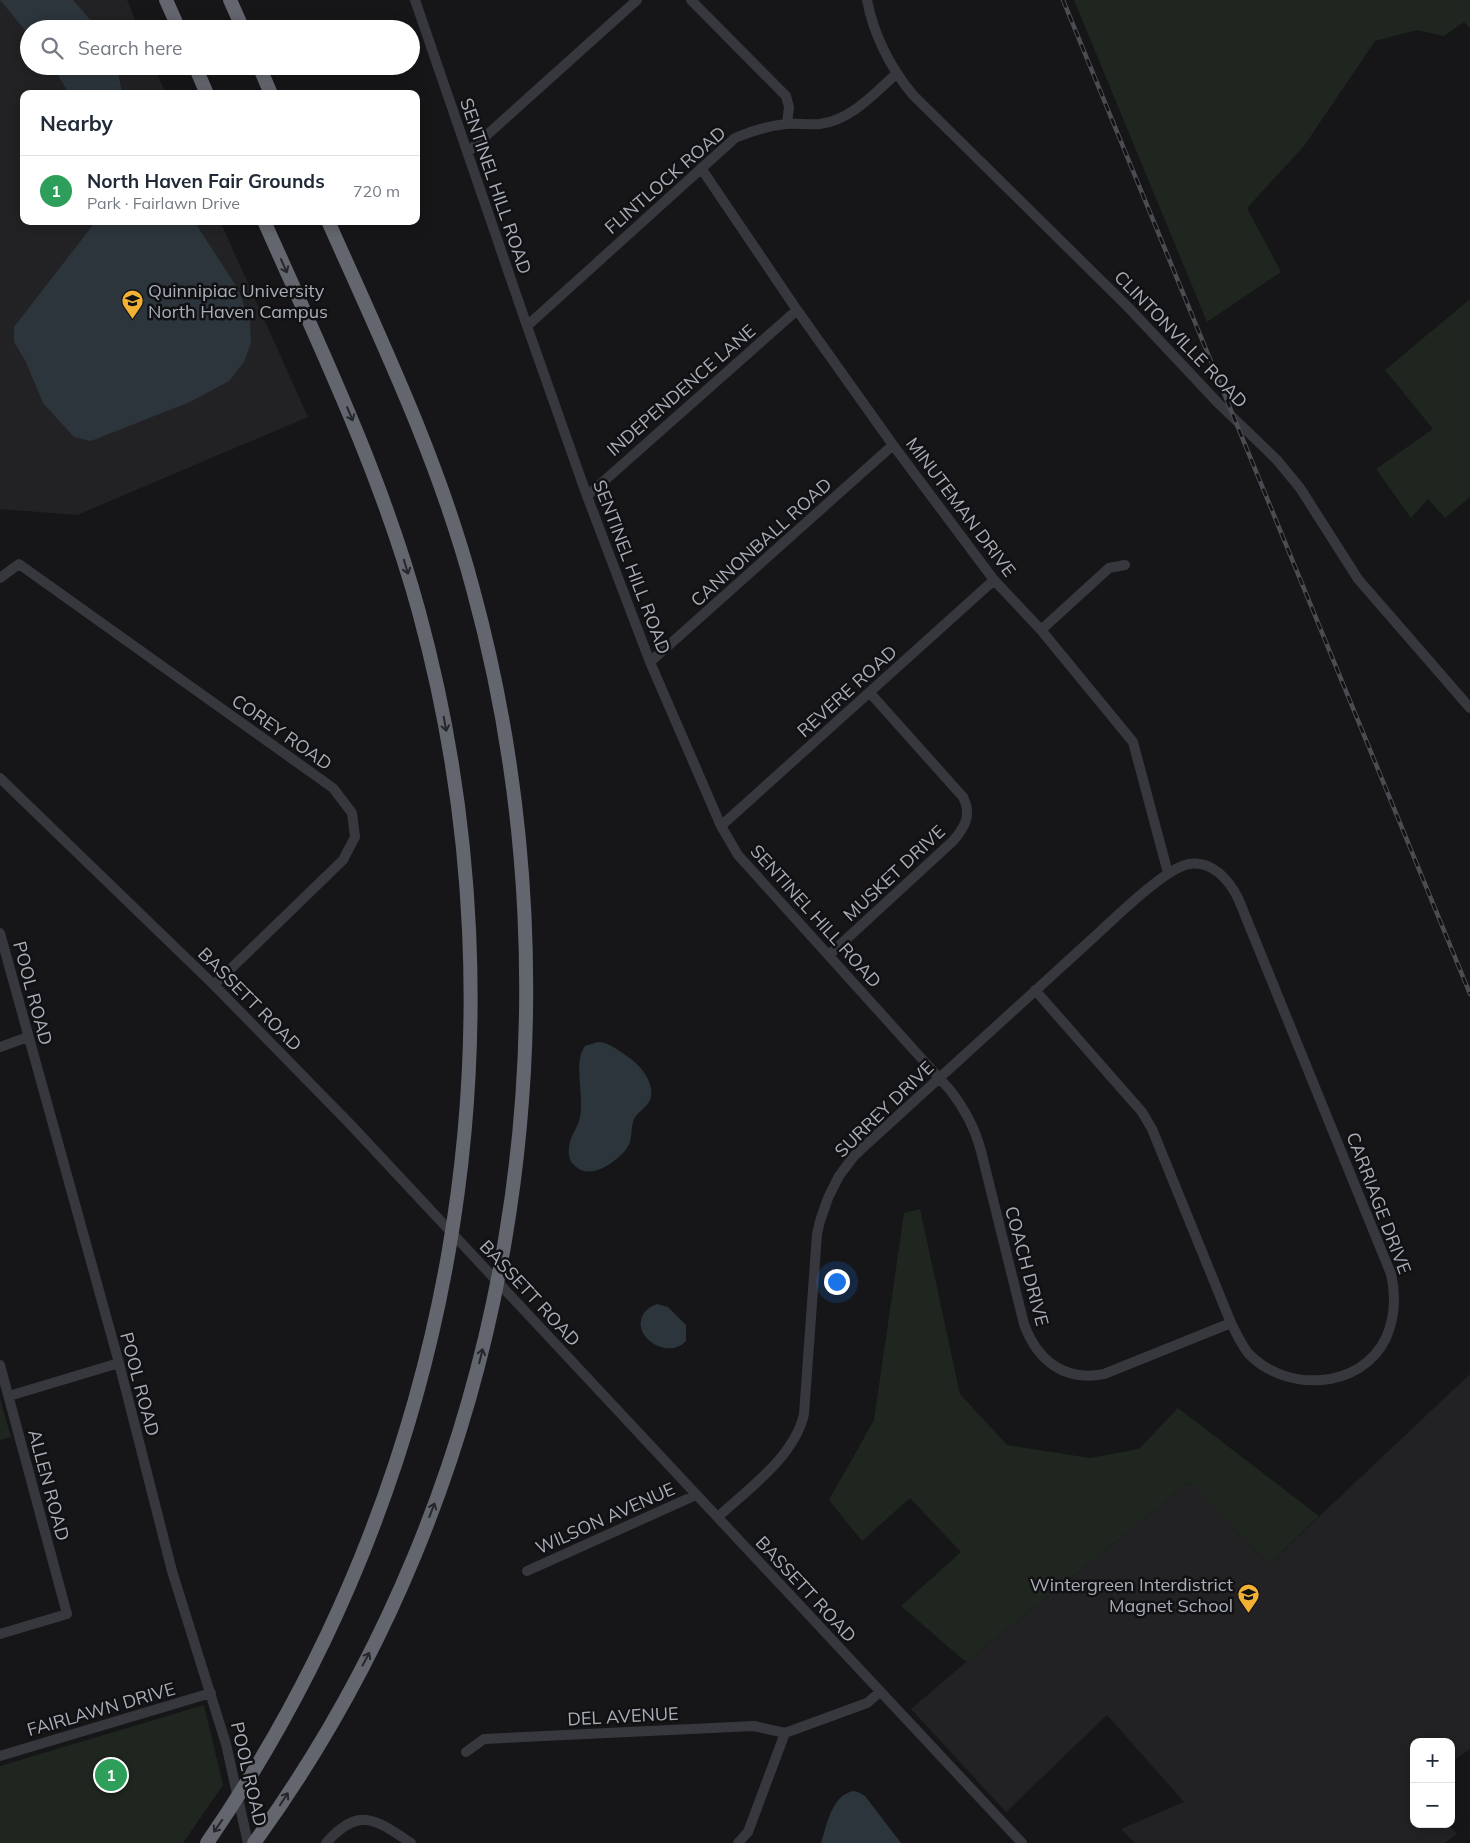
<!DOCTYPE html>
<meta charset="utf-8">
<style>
body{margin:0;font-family:Mulish,sans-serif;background:#f2f2f3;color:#1f2937}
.controls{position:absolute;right:15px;bottom:15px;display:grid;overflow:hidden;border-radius:10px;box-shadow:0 2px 12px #0003}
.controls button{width:45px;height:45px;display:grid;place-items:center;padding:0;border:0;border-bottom:1px solid #e0e1e3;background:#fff;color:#1f2937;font:25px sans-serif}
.you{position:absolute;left:836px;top:1281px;width:18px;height:18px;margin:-12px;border:4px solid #fff;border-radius:50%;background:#1a73e8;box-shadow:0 0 0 8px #1a73e833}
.badge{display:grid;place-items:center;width:32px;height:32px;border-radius:50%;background:#7c3aed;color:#fff;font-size:16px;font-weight:700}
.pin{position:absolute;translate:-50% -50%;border:2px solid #fff;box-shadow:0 1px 5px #0006}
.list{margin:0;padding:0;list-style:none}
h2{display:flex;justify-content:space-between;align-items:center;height:65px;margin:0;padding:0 20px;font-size:21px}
h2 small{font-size:16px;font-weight:400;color:#747a83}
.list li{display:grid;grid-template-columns:32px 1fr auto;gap:15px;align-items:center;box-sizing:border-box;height:70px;padding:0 20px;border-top:1px solid #e0e1e3}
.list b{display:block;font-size:19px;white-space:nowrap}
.list p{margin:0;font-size:16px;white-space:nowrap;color:#747a83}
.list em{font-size:16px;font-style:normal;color:#747a83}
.icon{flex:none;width:28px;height:28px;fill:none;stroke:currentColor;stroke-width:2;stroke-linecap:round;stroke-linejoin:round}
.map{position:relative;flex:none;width:1470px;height:1843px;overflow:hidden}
.search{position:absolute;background:#fff;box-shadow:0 2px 12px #0003;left:20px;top:20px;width:400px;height:55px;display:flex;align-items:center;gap:12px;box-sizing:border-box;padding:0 18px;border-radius:28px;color:#747a83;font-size:19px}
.panel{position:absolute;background:#fff;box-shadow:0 2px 12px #0003;left:20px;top:90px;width:400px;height:135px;border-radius:10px}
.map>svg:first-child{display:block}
.built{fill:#222225}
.green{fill:#1e261f}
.water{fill:#2c353c}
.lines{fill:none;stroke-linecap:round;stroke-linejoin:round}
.minor{stroke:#37383d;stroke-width:10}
.highway{stroke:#63666e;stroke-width:14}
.rail-casing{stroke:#4a4c52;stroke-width:4.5}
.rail{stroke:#111113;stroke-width:2.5;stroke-dasharray:8;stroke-linecap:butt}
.oneway{stroke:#26262a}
.labels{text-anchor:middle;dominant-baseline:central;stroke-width:5;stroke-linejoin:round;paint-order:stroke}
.street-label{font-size:18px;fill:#a8adb8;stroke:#111113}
.poi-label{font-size:18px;fill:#a8adb8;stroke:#111113;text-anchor:start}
</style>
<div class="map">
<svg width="1470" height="1843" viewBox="0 0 1470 1843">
<rect width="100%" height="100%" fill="#161618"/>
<path class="built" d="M0 0H127L139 29H29V66H154L166 94H24V221H220L308 417 77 515 0 509Z
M1470 1374V1749L1451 1762V1742H1414V1824H1448L1457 1834 1445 1843H1135L1121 1829 1184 1802 1107 1715 1006 1812 911 1709 966 1662 1189 1482 1269 1564Z"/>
<path class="green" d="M1074 0H1470V29L1464 22 1444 36 1417 30 1375 41 1304 146 1247 208 1281 272 1207 322Z
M1470 299V497L1445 518 1428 499 1411 518 1376 469 1433 429 1385 370Z
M920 1209 960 1394 1007 1445 1090 1458 1139 1449 1178 1408 1319 1516 1269 1564 1189 1482 966 1662 901 1606 961 1552 910 1498 862 1541 829 1500 874 1420 904 1213Z
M0 1399 11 1437 0 1440Z
M204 1705 223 1785 183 1843H0V1766Z"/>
<path class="water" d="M0 0H73L98 29H29V35Z
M53 66H117L122 94H69Z
M96 221H194L238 289 250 322 251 343 244 362 229 381 190 402 91 441 74 437 43 403 26 362 14 342V327Z
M598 1042C609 1042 622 1053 631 1059 643 1068 657 1087 649 1102 645 1108 638 1112 634 1119 630 1129 633 1140 627 1148 617 1162 590 1181 575 1166 570 1162 568 1156 569 1149 569 1137 576 1131 579 1121 586 1098 572 1064 585 1046Z
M657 1304 668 1307 686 1325V1341C668 1361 629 1336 644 1313 647 1309 651 1306 657 1304Z
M853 1791 858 1792 865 1796 901 1843H821C827 1825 831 1796 853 1791Z"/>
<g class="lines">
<path class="minor" d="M415 0 527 326 587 496 650 662 721 826 738 855 950 1090C965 1109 975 1128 981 1151L1024 1324C1037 1360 1064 1382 1104 1374L1231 1323
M691 0 786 96 789 107 787 124
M867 0C874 36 890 67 913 95L1129 308 1218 403 1277 460 1300 488 1358 579 1470 708
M468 152 637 0
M701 168 797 310 893 445 994 580 1041 630 1133 742 1168 873
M527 326 735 138C751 131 768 126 786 124 797 123 809 125 820 124 851 120 875 93 896 74
M587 496 797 310
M0 578 19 564 333 788 352 813 355 837 343 860 214 985
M1041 630 1109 568 1125 565
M650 662 893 445
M0 778 214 985 351 1125 1022 1843
M721 826 994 580
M0 933 119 1363 172 1571 226 1744 248 1843
M829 955 953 841C965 827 972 815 963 797L870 693
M0 1047 28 1037
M0 1365 67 1614 0 1634
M9 1396 119 1363
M718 1517C748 1489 795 1456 804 1414L817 1234 820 1221 828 1198 839 1176 854 1156 868 1143C943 1074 1018 1006 1093 938 1113 920 1165 868 1189 864 1212 860 1229 880 1238 898L1391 1274C1396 1295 1395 1317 1386 1338 1361 1390 1285 1393 1248 1353 1241 1344 1236 1333 1231 1323L1152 1129 1142 1112 1035 990
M527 1571 696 1495
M466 1752 484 1739 754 1726 785 1733
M0 1756 211 1693
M326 1843C359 1806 375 1819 411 1843
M738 1843 748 1832 785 1733 867 1703 880 1692"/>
<path class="highway" d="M166 0 179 29
M230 0 243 29
M195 66 207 94
M259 66 271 94
M207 1843C454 1484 534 1034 419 612 382 476 321 349 264 221
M254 1843C515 1484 589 1015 473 589 439 461 382 342 328 221"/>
<defs>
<path id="rail" d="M1063 0 1470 994"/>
</defs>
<use href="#rail" class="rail-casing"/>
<use href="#rail" class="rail"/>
</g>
<defs><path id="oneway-shaft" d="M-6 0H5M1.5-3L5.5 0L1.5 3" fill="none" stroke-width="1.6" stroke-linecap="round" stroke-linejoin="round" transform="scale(1.25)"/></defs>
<g class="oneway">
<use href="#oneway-shaft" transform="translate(284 266) rotate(66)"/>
<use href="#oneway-shaft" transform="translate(350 414) rotate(67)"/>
<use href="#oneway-shaft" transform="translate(406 567) rotate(73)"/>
<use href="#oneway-shaft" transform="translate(445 724) rotate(80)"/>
<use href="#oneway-shaft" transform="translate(481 1356) rotate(-76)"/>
<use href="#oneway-shaft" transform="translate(432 1510) rotate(-69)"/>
<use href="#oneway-shaft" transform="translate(366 1659) rotate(-62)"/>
<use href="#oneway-shaft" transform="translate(284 1799) rotate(-57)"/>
<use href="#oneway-shaft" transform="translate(218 1826) rotate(125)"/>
</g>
<defs>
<symbol id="university-pin" viewBox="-11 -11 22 30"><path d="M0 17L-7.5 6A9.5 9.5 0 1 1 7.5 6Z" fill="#f2b134" stroke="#111113"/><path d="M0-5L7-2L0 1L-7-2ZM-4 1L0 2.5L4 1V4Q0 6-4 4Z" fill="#111"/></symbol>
<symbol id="school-pin" viewBox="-11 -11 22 30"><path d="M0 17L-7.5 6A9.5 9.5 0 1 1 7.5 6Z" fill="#f2b134" stroke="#111113"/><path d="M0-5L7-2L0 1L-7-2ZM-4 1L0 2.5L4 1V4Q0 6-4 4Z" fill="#111"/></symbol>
</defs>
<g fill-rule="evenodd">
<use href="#university-pin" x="120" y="288" width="25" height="34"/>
<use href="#school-pin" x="1236" y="1582" width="25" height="34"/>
</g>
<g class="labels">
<g class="street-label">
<text transform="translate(665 180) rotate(-41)">FLINTLOCK ROAD</text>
<text transform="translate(496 186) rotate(71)">SENTINEL HILL ROAD</text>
<text transform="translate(1181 339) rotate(46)">CLINTONVILLE ROAD</text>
<text transform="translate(681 390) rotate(-41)">INDEPENDENCE LANE</text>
<text transform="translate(961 507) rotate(53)">MINUTEMAN DRIVE</text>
<text transform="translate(761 542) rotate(-42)">CANNONBALL ROAD</text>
<text transform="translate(632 567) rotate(69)">SENTINEL HILL ROAD</text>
<text transform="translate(847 691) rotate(-42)">REVERE ROAD</text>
<text transform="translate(282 732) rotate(35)">COREY ROAD</text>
<text transform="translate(894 873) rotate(-43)">MUSKET DRIVE</text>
<text transform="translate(816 916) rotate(48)">SENTINEL HILL ROAD</text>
<text transform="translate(33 993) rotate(75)">POOL ROAD</text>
<text transform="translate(250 999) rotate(45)">BASSETT ROAD</text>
<text transform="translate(884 1109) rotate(-44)">SURREY DRIVE</text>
<text transform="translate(1379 1203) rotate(69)">CARRIAGE DRIVE</text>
<text transform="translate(1027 1266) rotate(75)">COACH DRIVE</text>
<text transform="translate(530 1293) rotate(47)">BASSETT ROAD</text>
<text transform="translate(140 1384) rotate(75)">POOL ROAD</text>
<text transform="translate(49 1485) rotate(75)">ALLEN ROAD</text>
<text transform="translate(605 1518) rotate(-24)">WILSON AVENUE</text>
<text transform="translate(806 1589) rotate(47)">BASSETT ROAD</text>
<text transform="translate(101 1709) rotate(-16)">FAIRLAWN DRIVE</text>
<text transform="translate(623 1716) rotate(-3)">DEL AVENUE</text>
<text transform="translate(249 1774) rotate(77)">POOL ROAD</text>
</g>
<g class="poi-label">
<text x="148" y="290">Quinnipiac University<tspan x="148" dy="21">North Haven Campus</tspan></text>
<text x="1233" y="1584" text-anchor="end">Wintergreen Interdistrict<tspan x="1233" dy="21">Magnet School</tspan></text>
</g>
</g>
</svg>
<div class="controls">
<button>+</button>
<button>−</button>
</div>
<div class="you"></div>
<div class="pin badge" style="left:111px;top:1775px;background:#2e9e5b">1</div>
<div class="search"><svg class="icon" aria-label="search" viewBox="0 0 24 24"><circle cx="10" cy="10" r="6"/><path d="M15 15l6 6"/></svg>Search here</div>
<section class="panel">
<h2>Nearby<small></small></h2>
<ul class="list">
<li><span class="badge" style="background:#2e9e5b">1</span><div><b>North Haven Fair Grounds</b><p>Park · Fairlawn Drive</p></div><em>720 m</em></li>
</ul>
</section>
</div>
